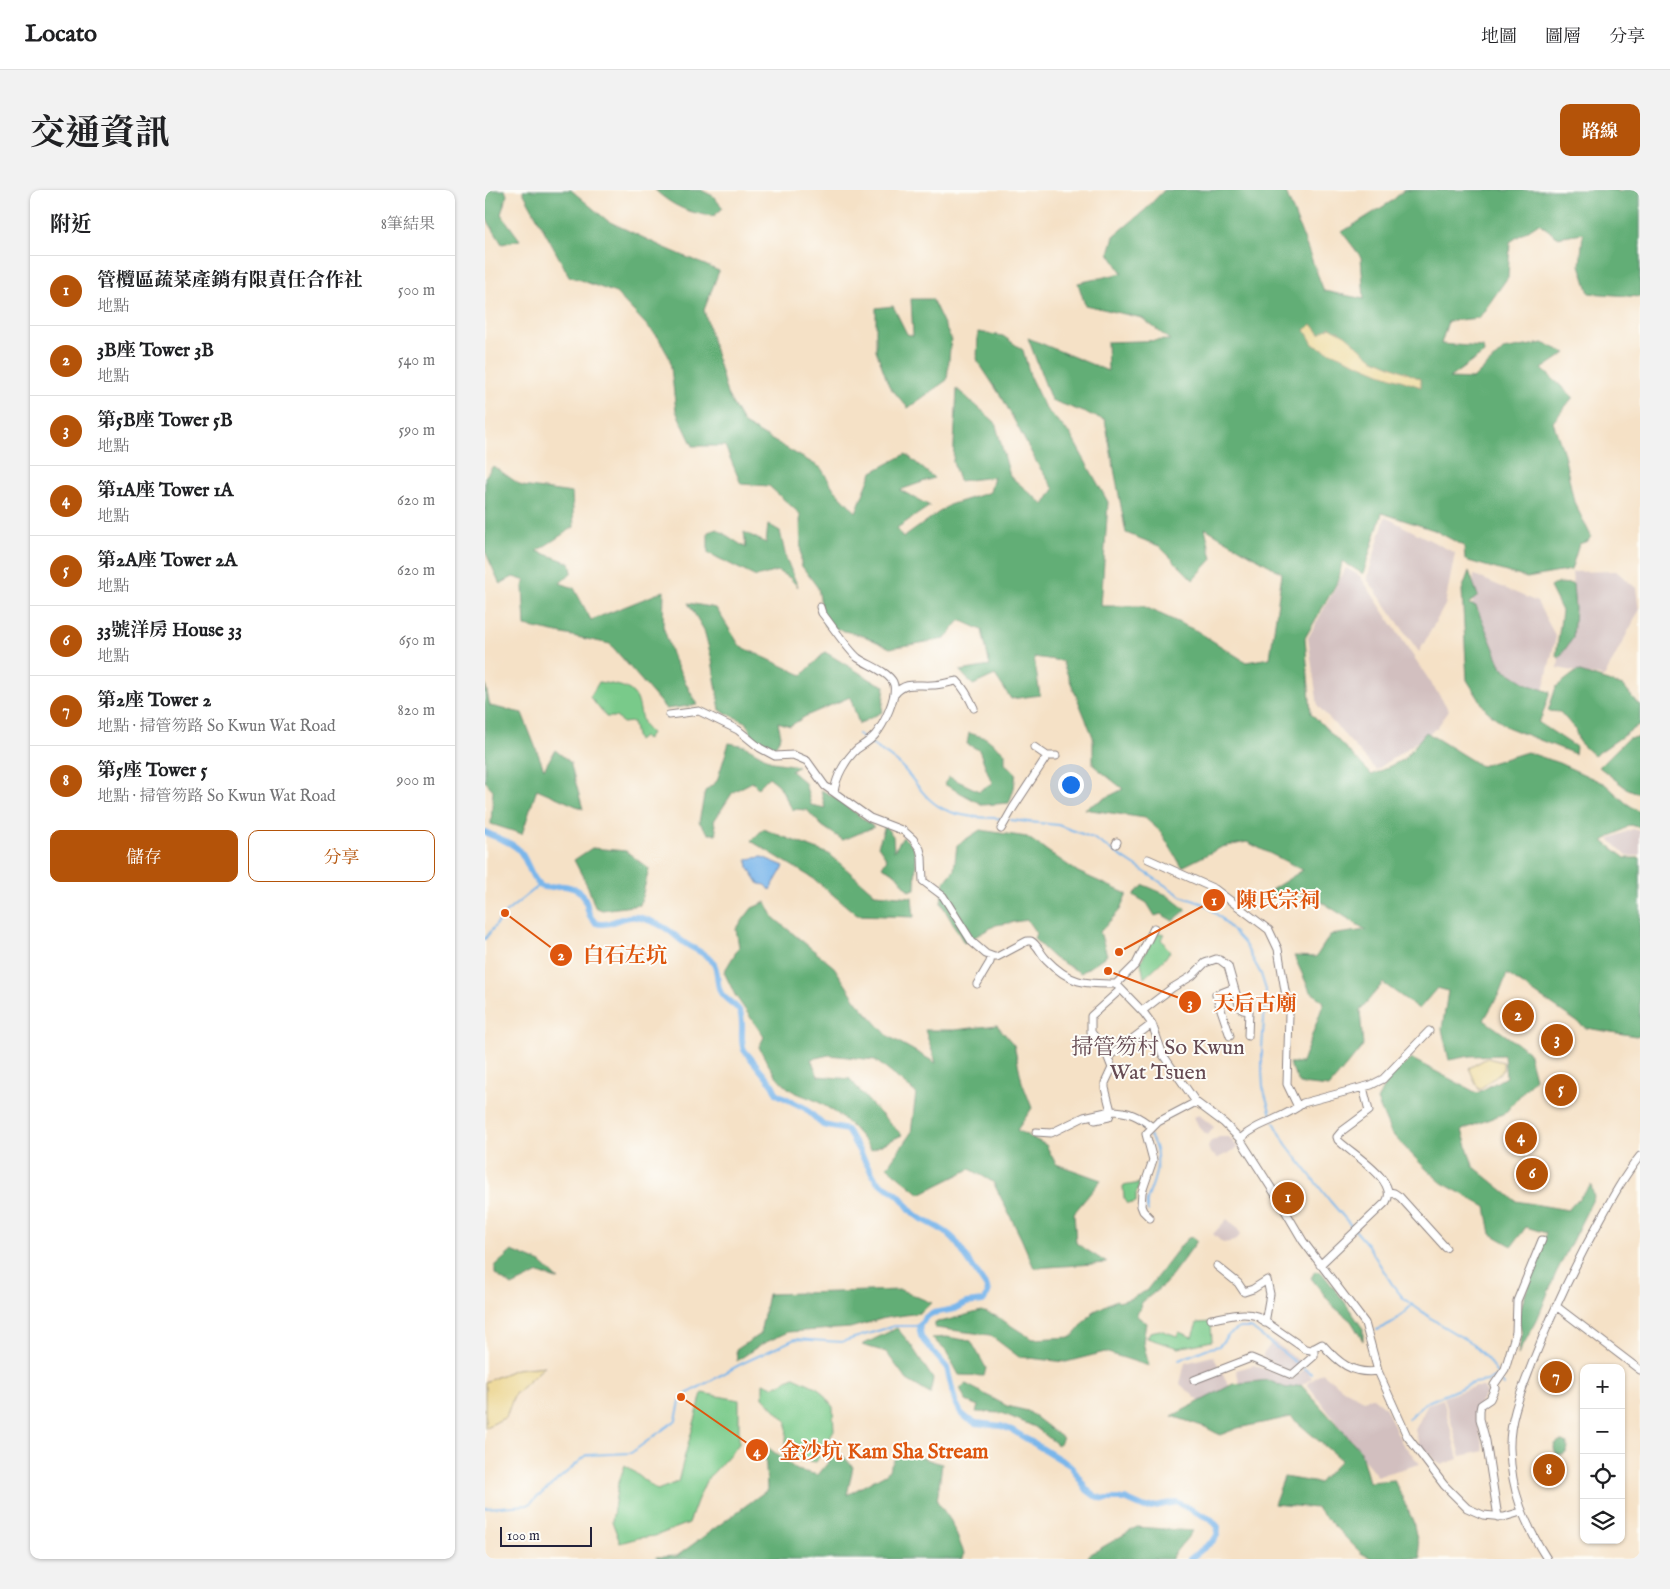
<!DOCTYPE html>
<html lang="zh-TW">
<meta charset="utf-8">
<style>
body{margin:0;font-family:"IM FELL English","Noto Serif TC",serif;background:#f2f2f2;color:#202124}
.controls{position:absolute;right:15px;bottom:15px;display:grid;overflow:hidden;border-radius:10px;box-shadow:0 1px 4px #0004}
.controls button{width:45px;height:45px;display:grid;place-items:center;padding:0;border:0;border-bottom:1px solid #e0e0e0;background:#fff;color:#202124;font:25px sans-serif}
.scale{position:absolute;left:15px;bottom:12px;width:92px;box-sizing:border-box;padding-left:5px;border:2px solid #22223b;border-top:0;font-size:14px;line-height:18px;white-space:nowrap;color:#22223b;-webkit-text-stroke:4px #fdfcf7;paint-order:stroke}
.you{position:absolute;left:585px;top:594px;width:18px;height:18px;margin:-12px;border:4px solid #fff;border-radius:50%;background:#1a73e8;box-shadow:0 0 0 8px #1a73e833}
.badge{display:grid;place-items:center;width:32px;height:32px;border-radius:50%;background:#b45309;color:#fff;font-size:16px;font-weight:700}
.pin{position:absolute;translate:-50% -50%;border:2px solid #fff;box-shadow:0 1px 5px #0006}
.list{margin:0;padding:0;list-style:none}
h2{display:flex;justify-content:space-between;align-items:center;height:65px;margin:0;padding:0 20px;font-size:21px}
h2 small{font-size:16px;font-weight:400;color:#757577}
.list li{display:grid;grid-template-columns:32px 1fr auto;gap:15px;align-items:center;box-sizing:border-box;height:70px;padding:0 20px;border-top:1px solid #e0e0e0}
.list b{display:block;font-size:19px;white-space:nowrap}
.list p{margin:0;font-size:16px;white-space:nowrap;color:#757577}
.list em{font-size:16px;font-style:normal;color:#757577}
.actions{display:flex;gap:10px;padding:15px 20px}
.actions a{flex:1;padding:11px 0;border:1px solid #b45309;border-radius:10px;text-align:center;font-size:18px;color:#b45309}
.actions .main{background:#b45309;color:#fff}
.icon{flex:none;width:28px;height:28px;fill:none;stroke:currentColor;stroke-width:2;stroke-linecap:round;stroke-linejoin:round}
.map{position:relative;flex:none;width:1155px;height:1369px;overflow:hidden;border-radius:10px}
header{display:flex;align-items:center;gap:30px;box-sizing:border-box;height:70px;padding:0 25px;background:#fff;border-bottom:1px solid #e0e0e0}
header strong{font-size:24px}
nav{display:flex;gap:28px;margin-inline-start:auto;font-size:18px}
.intro{display:flex;align-items:center;justify-content:space-between;box-sizing:border-box;height:120px;padding:0 30px}
h1{margin:0;font-size:35px}
.button{padding:12px 22px;border-radius:10px;background:#b45309;color:#fff;font-size:18px;font-weight:700}
main{display:flex;gap:30px;padding:0 30px}
aside{flex:1;background:#fff;border-radius:10px;box-shadow:0 1px 4px #0004}
.map>svg:first-child{display:block}
.industrial{fill:#d2bfbf}
.green{fill:#79ca8a;stroke:#4e7662}
.forest{fill:#62ae76;stroke:#426858}
.sand{fill:#eeda9e;stroke:#887e6c}
.water{fill:#79b6eb;stroke:#4e6c93}
.lines{fill:none;stroke-linecap:round;stroke-linejoin:round}
.stream{stroke:#79b6eb;stroke-width:2}
.canal{stroke:#79b6eb;stroke-width:6}
.minor-casing{stroke:#8c8280;stroke-width:9}
.minor{stroke:#fff;stroke-width:7}
.labels{text-anchor:middle;dominant-baseline:central;stroke-width:4;stroke-linejoin:round;paint-order:stroke}
.quarter-label{font-size:22px;fill:#664b53;stroke:#fdfcf7}
.leader{fill:none;stroke:#de560e;stroke-width:2}
.callout-dot{fill:#de560e;stroke:#fdfcf7;stroke-width:2}
.mark-label{font-size:15px;text-anchor:middle;font-weight:bold;fill:#fff}
.callout-label{font-size:21px;text-anchor:middle;font-weight:bold;fill:#de560e;stroke:#fdfcf7;stroke-width:4;stroke-linejoin:round;paint-order:stroke}
</style>
<header>
<strong>Locato</strong>
<nav><a>地圖</a><a>圖層</a><a>分享</a></nav>
</header>
<div class="intro"><h1>交通資訊</h1><a class="button">路線</a></div>
<main>
<aside>
<h2>附近<small>8筆結果</small></h2>
<ul class="list">
<li><span class="badge">1</span><div><b>管欖區蔬菜產銷有限責任合作社</b><p>地點</p></div><em>500 m</em></li>
<li><span class="badge">2</span><div><b>3B座 Tower 3B</b><p>地點</p></div><em>540 m</em></li>
<li><span class="badge">3</span><div><b>第5B座 Tower 5B</b><p>地點</p></div><em>590 m</em></li>
<li><span class="badge">4</span><div><b>第1A座 Tower 1A</b><p>地點</p></div><em>620 m</em></li>
<li><span class="badge">5</span><div><b>第2A座 Tower 2A</b><p>地點</p></div><em>620 m</em></li>
<li><span class="badge">6</span><div><b>33號洋房 House 33</b><p>地點</p></div><em>650 m</em></li>
<li><span class="badge">7</span><div><b>第2座 Tower 2</b><p>地點 · 掃管笏路 So Kwun Wat Road</p></div><em>820 m</em></li>
<li><span class="badge">8</span><div><b>第5座 Tower 5</b><p>地點 · 掃管笏路 So Kwun Wat Road</p></div><em>900 m</em></li>
</ul>
<div class="actions"><a class="main">儲存</a><a>分享</a></div>
</aside>
<div class="map">
<svg width="1155" height="1369" viewBox="0 0 1155 1369">
<rect width="100%" height="100%" fill="#fdfcf7"/>
<filter id="ink" filterUnits="userSpaceOnUse"><feTurbulence type="fractalNoise" baseFrequency=".02" numOctaves="2"/><feDisplacementMap in="SourceGraphic" scale="10" xChannelSelector="R" yChannelSelector="G"/><feConvolveMatrix kernelMatrix="1 2 1 2 8 2 1 2 1" color-interpolation-filters="sRGB"/></filter>
<filter id="wash" filterUnits="userSpaceOnUse"><feTurbulence type="fractalNoise" baseFrequency=".0096" numOctaves="4" result="noise"/><feDisplacementMap in="SourceGraphic" scale="20" xChannelSelector="R" yChannelSelector="G"/><feGaussianBlur stdDeviation="1.12" result="paint"/><feColorMatrix in="noise" values="0 0 0 0 0 0 0 0 0 0 0 0 0 0 0 0 0 1.4 0 .05"/><feComposite in="paint" operator="in"/></filter>
<g filter="url(#wash)">
<rect width="100%" height="100%" fill="#f5e1c6"/>
<path class="industrial" d="M900 327 970 363 960 415 934 462 882 389Z
M861 378 875 386 964 520 952 538 891 580 833 516 823 448Z
M1131 381 1151 398 1154 421 1119 487 1073 478 1074 468 1088 448 1090 419 1087 382Z
M989 385 1052 412 1071 447 1057 505 1015 496 987 436Z
M1148 639 1155 641V666H1142L1124 649Z
M714 925 729 937 723 945 715 939 709 927Z
M734 947H744L753 958 733 968 725 963 723 957 725 952Z
M742 1029 751 1037 756 1044 750 1051 738 1053 728 1044Z
M788 1151 817 1173 806 1183 777 1166Z
M728 1166 748 1203 722 1218 695 1194 700 1173Z
M769 1175 807 1190 820 1178 827 1188 806 1202 756 1196 751 1180Z
M837 1183 861 1201 879 1210 888 1207 900 1217 917 1253 935 1274 892 1286 822 1194Z
M989 1197H999L1001 1203 990 1221 999 1261 976 1266 959 1207Z
M958 1209 973 1269 956 1275 934 1255 930 1240 943 1214Z"/>
<path class="green" d="M114 492C124 494 141 495 148 503 159 515 151 531 166 543L162 549 158 547 153 551 151 546 148 532 138 533 131 527H121L105 507Z
M670 742 680 744 676 749 685 762C678 772 668 779 659 788L656 772Z
M655 993 651 1004V1012L643 1014 639 1008 638 996Z
M726 1132 727 1151 693 1158 662 1148 665 1142 675 1140 692 1146 694 1142 707 1147 712 1133Z
M309 1187 333 1198 348 1217 349 1241 331 1272 307 1268 301 1253 302 1232 278 1207V1193L288 1197Z
M217 1203 254 1210V1254L221 1291 212 1311 204 1333 170 1346 153 1348 135 1353 127 1331 133 1294 140 1275 172 1300 193 1292C200 1262 210 1233 217 1203Z"/>
<path class="forest" d="M0 0H20L22 5 16 24 35 50 17 54 1 28Z
M38 0H86L123 31 178 57 234 81 219 120 242 204 259 234 336 278 349 299 371 322 387 282 421 264 449 288 415 300 445 316 412 338 418 348 464 315 505 302 509 287 474 291 468 272 472 199 510 232 525 286 559 315 569 299 553 275 519 211 492 170 493 142 518 146 538 160 546 189 560 218 585 244 623 312 616 416H658L712 441 761 472 785 468 797 383 720 338 727 369 708 390 674 356 641 343 620 230 566 210 543 148 623 181 622 152 685 150 657 128 600 115 593 93 637 83 624 63 629 46 660 20 679 0H800L839 101 879 109 876 67 857 42 907 11 919 0H1132L1133 2 1139 0H1155V107L1104 103 1095 75 1098 43 1072 47 1054 33 1025 52 1023 87 994 128 963 131 956 154 998 157 999 163 964 188 988 189 1018 160 1058 153 1081 163 1057 179 1088 207 1068 232 1079 264 1089 312 1106 346 1103 351 1094 354 1086 380 1042 388 980 370 979 356 949 340 897 323 878 384 857 371 854 389 820 448 826 523 887 585 919 569 941 542 996 576 1042 562 1074 573 1120 594 1141 613 1155 622V638L1146 635 1118 651 1140 668H1155V845L1151 846 1101 838 1022 784 1015 802 999 830 1043 861 1050 888 1020 923 977 940 988 976 1031 1011 1083 1020 1106 995 1109 1007 1071 1083 1054 1125 1033 1165 1037 1144 1033 1126 1061 1043 1041 1037 1027 1056 1006 1044 1001 1017 957 993 940 978 906 943 892 910 906 885 927 869 992 903 1021 887 1019 865 985 866 964 870 957 839 963 801 952 798 934 819 898 793 875 820 878 856 844 897 815 894 804 873H817L839 812 825 801 809 766 831 767 845 745 881 740 829 707 778 705 818 680 762 652 737 657 697 677 676 642 660 628 599 619 638 599 608 575V547L577 471 549 467 555 505 526 509 510 485 488 495 475 481 505 476 497 440 475 430 460 449 405 458 379 446 340 436 333 398 316 375 315 324 284 296 256 294 240 256H208L191 221 185 169 173 147 131 103 84 86 38 2Z
M170 0H216L228 6 238 18 229 26C205 24 187 16 170 0Z
M426 109H447L466 149 462 190 423 218 404 196 391 160V118L408 116 422 144 428 146Z
M8 276 37 296 87 303 89 337 52 361 85 373 87 382 75 393 89 398 106 430 179 401 178 436 189 470 212 515 181 519 125 454 40 436 38 396 41 391 28 387 15 394 0 361V287Z
M283 334 295 341 301 368 313 397 305 388 292 381 271 387 223 363V342L232 339 261 358 259 342 281 353Z
M984 381 993 406 983 414 991 416 1017 478 1044 495 1065 502 1057 526 1053 532 1091 557 1090 564 1022 537 1001 520 982 490 977 400Z
M1072 393 1088 394 1090 419 1088 448 1074 468 1071 466 1077 421 1065 397Z
M203 413 231 418 255 456 317 485 340 462 388 491 400 496 397 522 374 534 365 507 321 526 305 536 293 532 296 546 289 558 268 548 262 533 235 520 227 470 219 440Z
M1092 481 1138 496 1152 513 1155 515V534L1109 566 1094 552 1090 539 1075 522 1063 521 1071 497Z
M0 493 5 516 37 523 59 579 70 560 85 572 98 619 52 599 37 644 6 634 8 600 0 591Z
M484 543 501 548 520 563V574L531 583 529 598 524 613 498 615 459 594 464 587 494 601 507 593 494 560 482 554Z
M1155 547V604L1141 598 1114 577 1143 548Z
M244 553 260 556 288 572 313 576 306 581 320 593 326 615 340 618 336 600 351 608 389 637 358 650 337 636 322 620 307 619 294 595 284 587 273 598 267 592 248 602 229 631 232 644H224L214 632 220 601 232 591Z
M400 636 408 646 409 661 418 647 428 656 431 670 430 699 424 701 411 684 397 677 402 669 393 656Z
M278 639 344 664 390 704 427 707 429 727 372 725 329 689 266 651Z
M495 640 542 647 593 682 642 704 635 720 615 742 622 765 596 783 569 768 549 749 551 743 542 730 511 735 479 753 456 713 458 694 469 680 472 655Z
M107 658 141 661 164 679 155 715 117 720 110 717 103 697 89 670Z
M659 695 682 705 701 720 688 731 676 724 670 726 662 713 648 705Z
M281 712 289 728 349 777 372 812 403 846 451 873 440 840H470L512 835 529 855 537 892 547 918 532 940 561 955 571 974 616 990 589 1023 591 1053 622 1073 549 1078 536 1048 508 992 485 979 435 1004 402 977 426 943 431 903 390 870 344 865 326 869 333 886 365 889 385 913 417 945 386 960C372 940 357 925 335 913 325 907 312 905 303 898 289 886 282 873 274 857L279 847 250 805 239 782 254 757 251 739 267 718Z
M708 1047 712 1050 710 1054 680 1094 656 1113 655 1119 652 1122V1126L661 1133 658 1152 664 1176 620 1162 581 1172 534 1167 505 1145 450 1138V1132L459 1131 496 1121 511 1126 547 1149 587 1147 608 1122 631 1110 634 1112 647 1108 661 1101 698 1053 703 1048Z
M27 1061 56 1073 74 1090 54 1083 27 1096 10 1084V1076Z
M830 1081 837 1083 859 1111 878 1139V1151L866 1131 849 1117 826 1088Z
M416 1100 447 1113 434 1123 400 1128 365 1138 303 1142 275 1155 252 1171 251 1160 275 1144 283 1104Z
M412 1138 426 1155 448 1189 445 1204 422 1190 401 1162 377 1155Z
M462 1147 486 1151 501 1178 499 1186 474 1185 461 1161 447 1148Z
M783 1190 801 1198 816 1195 875 1260 884 1292 909 1290 928 1331 936 1368 887 1369 876 1363 831 1318 789 1314 799 1287 834 1293 856 1270 806 1227 753 1238 735 1245 720 1237 687 1226 748 1194Z
M481 1194 522 1216 543 1221 578 1248 573 1255 550 1237 517 1223 491 1222 493 1216 481 1211 475 1198Z
M1069 1258a7 7 0 1 1 14 0a7 7 0 1 1-14 0Z
M280 1255 312 1280 333 1285 353 1260 368 1277 362 1305 402 1283 414 1261 457 1274 452 1311 466 1331 479 1363 477 1369H172L171 1367 192 1366 282 1300Z
M652 1337 708 1341 688 1365 687 1369H603L604 1365Z"/>
<path class="sand" d="M827 134 835 144 845 137 860 145 887 168 936 189V197L895 183 831 156 828 154 820 140Z
M1002 868 1018 872V880L994 900 984 878Z
M60 1176 29 1205 21 1227 0 1238V1192L31 1179Z"/>
<path class="water" d="M277 667 299 676 285 700 281 695 274 694 263 677 262 669Z"/>
<g class="lines">
<path class="stream" d="M373 544 381 550
M385 553C397 562 410 568 419 579 433 595 442 613 463 621 480 628 502 627 520 629
M525 630 573 635 608 648 698 707 719 714 735 727 759 753 776 784 781 800 777 859V881L778 897 787 928
M0 749 20 723 55 695
M650 929 660 940
M789 932 801 954 845 1011 882 1054 907 1094 919 1109 956 1135 988 1154 1003 1170 1013 1185
M663 1021C660 1013 663 1007 666 999 673 980 676 963 665 946
M892 1140 910 1131 927 1115
M694 1170 721 1159 734 1156 743 1145 755 1138H766L814 1175
M818 1178 827 1184
M1015 1189 1019 1195
M923 1229 940 1213 988 1193 1002 1191 1012 1187
M0 1318 43 1315 102 1265 146 1263 191 1230 196 1207 256 1174 310 1149 356 1152 409 1136H434"/>
<path class="canal" d="M0 642C11 648 26 651 34 660 43 670 45 688 56 696 62 700 68 696 75 696 80 695 93 699 96 703 105 711 99 724 111 733 125 738 137 724 152 727 163 729 177 735 186 742 191 746 196 751 201 754 212 761 221 763 229 774 234 783 231 795 236 803 241 811 251 814 255 822 260 834 254 847 259 860L287 894 292 904 320 918 338 935 362 940 391 990C398 996 407 999 414 1006 421 1012 424 1021 432 1026 444 1034 459 1038 469 1049L502 1098 503 1104 498 1111 481 1113 470 1119 448 1123 441 1127 434 1136 436 1146 439 1151 462 1178 470 1211 476 1223 483 1229 491 1233 516 1236 527 1240 586 1276 602 1300 610 1306 619 1309H640L660 1318 691 1312 727 1330 733 1337 732 1345 729 1350 705 1369"/>
</g>
</g>
<g filter="url(#ink)">
<g class="lines">
<defs>
<path id="minor" d="M335 417 337 423C346 434 363 460 373 468 383 475 402 481 408 492 414 504 398 536 390 545 385 551 378 555 372 559 360 570 351 587 349 602
M410 504C421 491 432 496 447 495 456 495 464 492 472 491 480 499 484 507 489 518
M184 525 214 521 253 540 275 558 290 566 308 565 322 571 340 596 385 628 419 641 428 649 435 659 437 667 438 691 458 706 487 752 501 764 509 767H512L542 751H546C553 755 555 763 561 769 585 794 599 794 631 794L651 774 669 738
M549 557 562 566H571
M516 639 528 618 562 566
M631 654 632 652
M663 669 730 699 784 740 793 759 804 824 802 894 813 917
M492 794 505 772 506 766
M631 794 659 823 667 834 678 865 711 912 739 933 755 949 792 1007 818 1051 880 1133 893 1181 922 1246 959 1295 982 1318 998 1325 1019 1327 1036 1322
M636 799 606 826V842L620 860 627 878 620 893V898L626 921C643 921 654 926 667 937
M657 821 687 798 707 786 720 773 731 769 735 770 743 776 755 818 758 820 764 821 763 846
M745 846 731 805 749 798
M623 867 667 834
M551 942 566 943 599 927 626 921 624 927 610 930
M755 949C773 932 799 929 818 913L886 895 898 889 944 841
M904 1002 909 1003 915 1007 961 1058
M665 1028 658 1021 656 1016 657 1002 668 970 661 944 673 932 711 912
M835 1075 901 1012C915 991 865 963 853 950L852 947 857 941 884 921 878 897
M732 1076 753 1093 759 1102 768 1099 782 1090 785 1104 780 1133
M1071 1116 1155 1180
M726 1129C742 1127 756 1121 772 1126L820 1159 826 1160 837 1154C853 1172 867 1185 893 1181
M709 1190 766 1168 807 1185 829 1166V1158
M1013 1327 1001 1251 995 1229V1220L996 1215 1005 1209 1010 1198 1009 1195 1020 1179 1031 1142 1032 1111 1057 1050
M1062 1369C1040 1334 1026 1302 1025 1259 1024 1228 1037 1200 1048 1171 1067 1123 1089 1076 1115 1030 1127 1008 1139 986 1155 966"/>
</defs>
<use href="#minor" class="minor-casing"/>
<use href="#minor" class="minor"/>
</g>
</g>
<g class="labels">
<g class="quarter-label">
<text x="673" y="858">掃管笏村 So Kwun<tspan x="673" dy="25">Wat Tsuen</tspan></text>
</g>
</g>
<path class="leader" d="M634 762L729 710M20 723L76 765M623 781L705 812M196 1207L272 1260"/>
<g class="callout-dot">
<circle cx="634" cy="762" r="5"/>
<circle cx="20" cy="723" r="5"/>
<circle cx="623" cy="781" r="5"/>
<circle cx="196" cy="1207" r="5"/>
<circle cx="729" cy="710" r="12"/>
<circle cx="76" cy="765" r="12"/>
<circle cx="705" cy="812" r="12"/>
<circle cx="272" cy="1260" r="12"/>
</g>
<g class="mark-label">
<text x="729" y="715">1</text>
<text x="76" y="770">2</text>
<text x="705" y="818">3</text>
<text x="272" y="1266">4</text>
</g>
<g class="callout-label">
<text x="793" y="717">陳氏宗祠</text>
<text x="140" y="772">白石左坑</text>
<text x="770" y="820">天后古廟</text>
<text x="399" y="1268">金沙坑 Kam Sha Stream</text>
</g>
</svg>
<div class="controls">
<button>+</button>
<button>−</button>
<button><svg class="icon" aria-label="locate" viewBox="0 0 24 24"><circle cx="12" cy="12" r="6"/><path d="M12 2v4M12 18v4M2 12h4M18 12h4"/></svg></button>
<button><svg class="icon" aria-label="layers" viewBox="0 0 24 24"><path d="M12 4l9 5-9 5-9-5zM3 14l9 5 9-5"/></svg></button>
</div>
<div class="scale">100 m</div>
<div class="you"></div>
<div class="pin badge" style="left:803px;top:1008px">1</div>
<div class="pin badge" style="left:1033px;top:826px">2</div>
<div class="pin badge" style="left:1072px;top:850px">3</div>
<div class="pin badge" style="left:1036px;top:948px">4</div>
<div class="pin badge" style="left:1076px;top:900px">5</div>
<div class="pin badge" style="left:1047px;top:984px">6</div>
<div class="pin badge" style="left:1071px;top:1187px">7</div>
<div class="pin badge" style="left:1064px;top:1280px">8</div>
</div>
</main>
